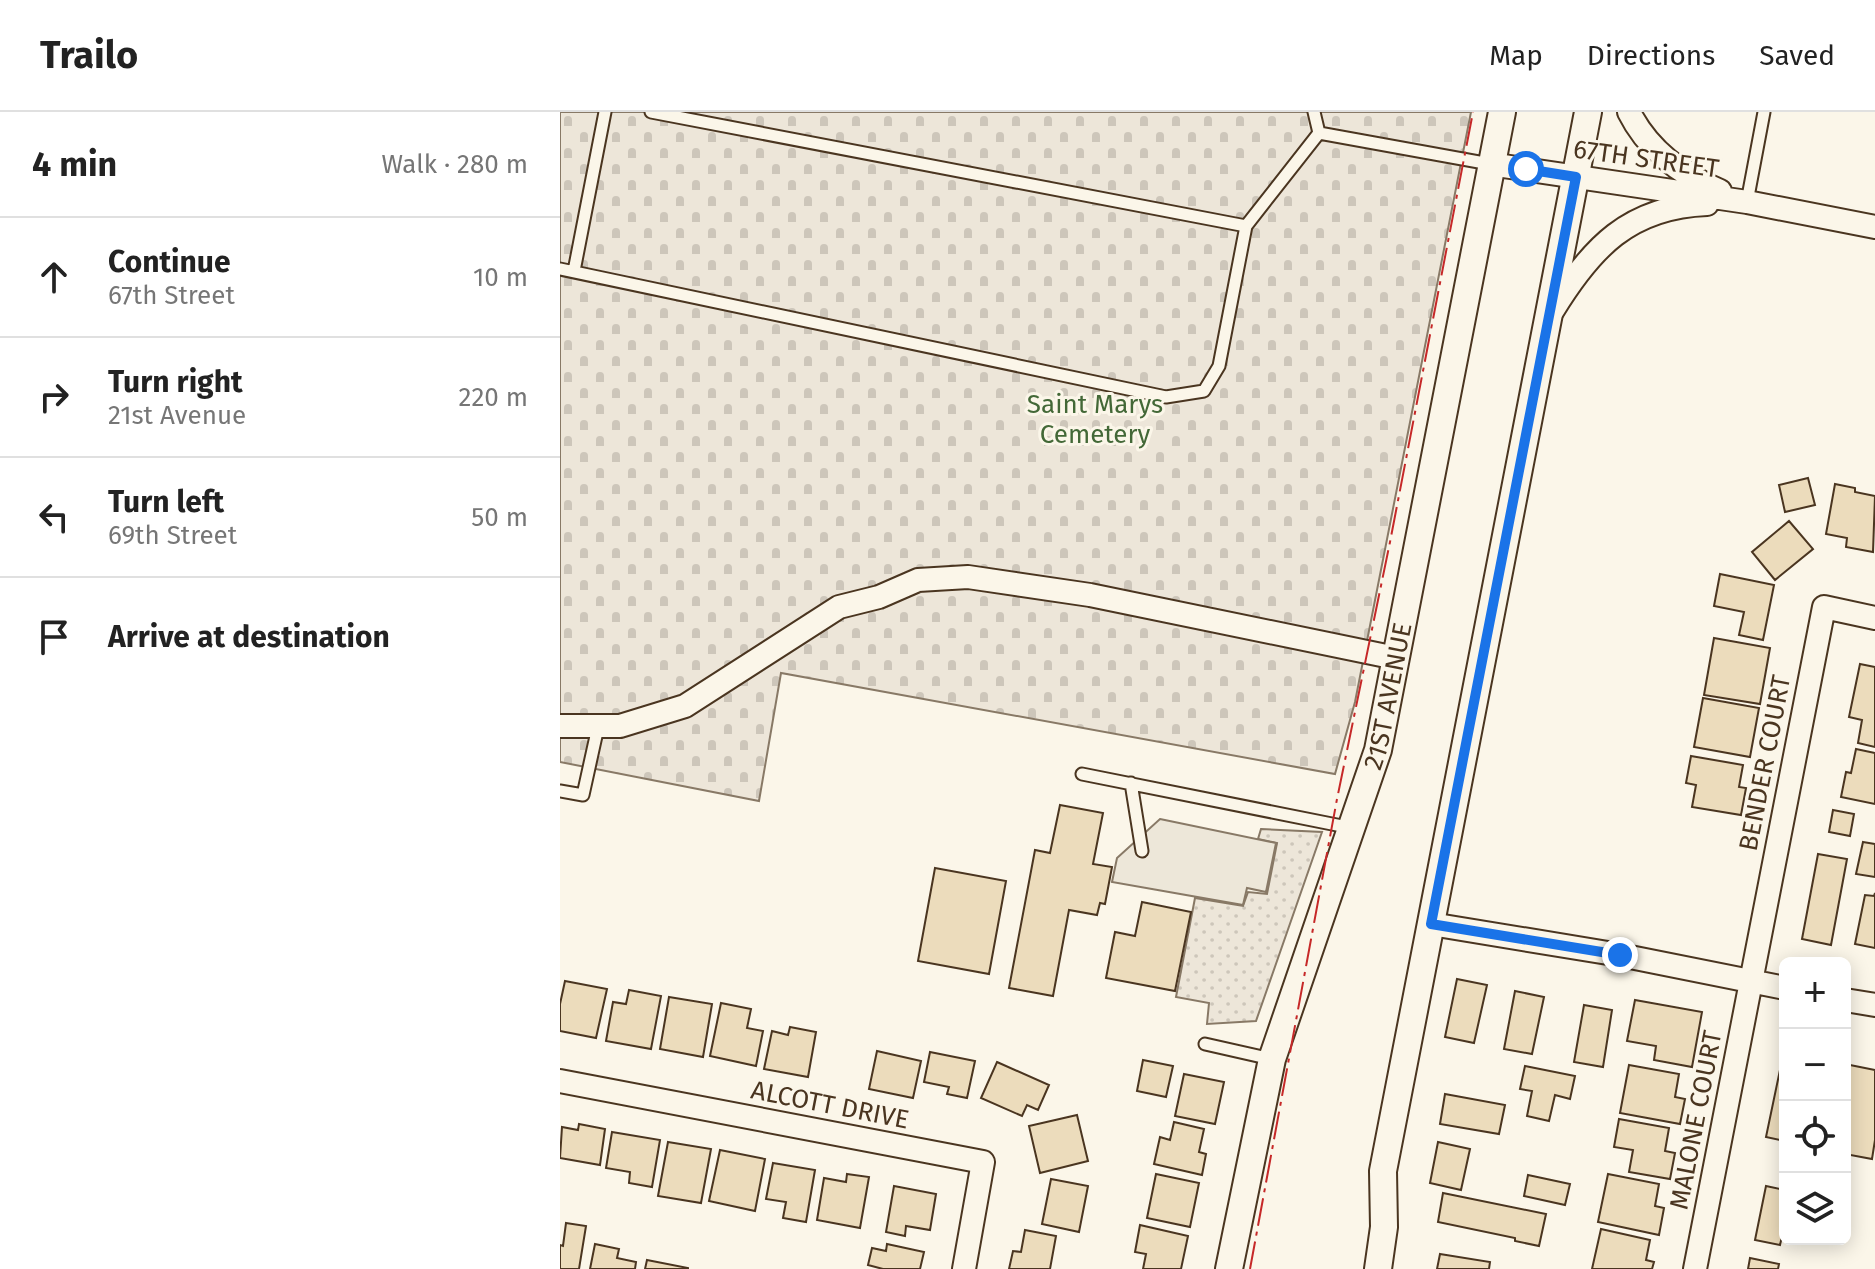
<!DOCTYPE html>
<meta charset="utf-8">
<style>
body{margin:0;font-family:"Fira Sans",sans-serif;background:#f6f6f6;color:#222}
.controls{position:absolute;right:24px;bottom:24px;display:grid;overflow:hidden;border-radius:12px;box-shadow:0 4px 20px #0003}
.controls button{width:72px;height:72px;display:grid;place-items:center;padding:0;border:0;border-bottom:2px solid #e0e0e0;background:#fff;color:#222;font:40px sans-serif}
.stop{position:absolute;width:24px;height:24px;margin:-18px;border:6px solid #1a73e8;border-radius:50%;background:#fff}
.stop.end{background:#1a73e8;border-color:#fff;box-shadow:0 2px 8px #0008}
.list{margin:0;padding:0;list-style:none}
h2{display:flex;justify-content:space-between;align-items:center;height:104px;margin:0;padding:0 32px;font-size:34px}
h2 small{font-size:26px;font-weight:400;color:#767676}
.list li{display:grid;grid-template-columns:52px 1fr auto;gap:24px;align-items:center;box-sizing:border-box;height:120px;padding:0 32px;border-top:2px solid #e0e0e0}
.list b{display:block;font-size:30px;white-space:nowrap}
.list p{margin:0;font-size:26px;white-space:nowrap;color:#767676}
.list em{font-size:26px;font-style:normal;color:#767676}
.icon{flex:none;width:44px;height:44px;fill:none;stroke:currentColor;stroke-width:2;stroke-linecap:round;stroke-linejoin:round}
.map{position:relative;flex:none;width:1315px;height:1157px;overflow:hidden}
header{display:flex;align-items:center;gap:48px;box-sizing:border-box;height:112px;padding:0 40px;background:#fff;border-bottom:2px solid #e0e0e0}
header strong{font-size:38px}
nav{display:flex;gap:44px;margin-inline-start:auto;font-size:28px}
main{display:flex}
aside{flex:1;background:#fff}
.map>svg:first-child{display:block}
.green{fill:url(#green-dots);stroke:#887966;stroke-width:2}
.cemetery{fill:url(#cemetery-stones);stroke:#887966;stroke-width:2}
.parking{fill:#ede7d9;stroke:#887966;stroke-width:2}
.building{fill:#ecdcbc;stroke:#4a3520;stroke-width:2}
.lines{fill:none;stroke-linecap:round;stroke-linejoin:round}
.service-casing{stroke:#4a3520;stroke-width:15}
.minor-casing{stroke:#4a3520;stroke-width:26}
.tertiary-casing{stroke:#4a3520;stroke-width:30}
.service{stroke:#fbf6e9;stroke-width:11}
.minor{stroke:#fbf6e9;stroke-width:22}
.tertiary{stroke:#fbf6e9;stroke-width:26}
.power{stroke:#c62828;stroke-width:2;stroke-dasharray:28 6 4 6;stroke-linecap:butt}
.route{stroke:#1a73e8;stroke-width:10}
.labels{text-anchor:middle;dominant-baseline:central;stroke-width:6;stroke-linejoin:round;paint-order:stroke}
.street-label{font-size:26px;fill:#4a3520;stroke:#fbf6e9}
.park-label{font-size:26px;fill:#436837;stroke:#fbf6e9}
</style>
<header>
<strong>Trailo</strong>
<nav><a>Map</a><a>Directions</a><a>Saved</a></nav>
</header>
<main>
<aside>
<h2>4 min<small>Walk · 280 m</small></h2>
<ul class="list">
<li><svg class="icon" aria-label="ahead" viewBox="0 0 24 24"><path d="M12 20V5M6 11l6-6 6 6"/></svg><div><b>Continue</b><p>67th Street</p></div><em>10 m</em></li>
<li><svg class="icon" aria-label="right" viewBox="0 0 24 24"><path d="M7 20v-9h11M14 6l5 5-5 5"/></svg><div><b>Turn right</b><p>21st Avenue</p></div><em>220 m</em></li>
<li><svg class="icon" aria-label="left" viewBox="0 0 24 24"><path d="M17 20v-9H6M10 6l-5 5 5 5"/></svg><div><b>Turn left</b><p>69th Street</p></div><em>50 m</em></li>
<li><svg class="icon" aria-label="arrive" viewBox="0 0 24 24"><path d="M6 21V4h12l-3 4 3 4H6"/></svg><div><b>Arrive at destination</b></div></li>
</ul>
</aside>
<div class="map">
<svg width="1315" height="1157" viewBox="0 0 1315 1157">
<defs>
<pattern id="green-dots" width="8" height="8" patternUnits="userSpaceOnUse" patternTransform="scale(2)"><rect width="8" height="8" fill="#ede6d9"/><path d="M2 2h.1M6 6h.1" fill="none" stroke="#cdc6ba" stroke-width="1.8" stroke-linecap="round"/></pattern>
<pattern id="cemetery-stones" width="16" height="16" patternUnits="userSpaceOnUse" patternTransform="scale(2)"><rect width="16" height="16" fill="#ede6d9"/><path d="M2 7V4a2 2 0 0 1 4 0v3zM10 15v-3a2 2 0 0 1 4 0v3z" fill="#cdc6ba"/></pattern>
</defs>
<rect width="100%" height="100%" fill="#fbf6e9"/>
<path class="green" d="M701 717 762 720 696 909 647 912 649 891 616 885 635 786 683 794 688 780 707 782 717 731 698 727Z"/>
<path class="cemetery" d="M0 0H911L795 590 775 662 221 561 199 689 0 650Z"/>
<path class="parking" d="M600 707 716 731 706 780 687 776 683 793 552 770 557 746Z"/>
<path class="building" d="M1248 366 1255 393 1225 400 1219 373Z
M1275 372 1295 376V380L1315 384 1313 440 1286 435 1287 426 1266 422Z
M1229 409 1253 437 1215 468 1192 440Z
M1160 462 1214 473 1203 528 1179 523 1184 500 1154 494Z
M1154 526 1210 536 1200 592 1144 583Z
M1300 552 1315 555V635L1298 631 1302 608 1289 605Z
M1143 586 1199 596 1190 645 1134 635Z
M1296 637 1315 641V692L1281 685 1286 660 1291 661Z
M1131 644 1183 653 1179 675 1186 676 1181 703 1132 695 1136 673 1126 671Z
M500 693 543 701 533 752 552 755 545 792 540 791 537 803 509 798 493 884 449 876 475 738 490 741Z
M1273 698 1294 702 1290 724 1269 720Z
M1303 730 1315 732V765L1296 762Z
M1258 742 1287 747 1271 833 1242 827Z
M375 756 446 769 429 862 358 849Z
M1315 781V836L1295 832 1305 783 1314 784Z
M582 790 631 800 615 879 546 866 555 820 575 824Z
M897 867 927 873 914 931 885 925Z
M5 869 47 877 36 926 0 919V892Z
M69 878 101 884 91 937 46 929 53 890 66 892Z
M955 879 984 885 972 942 944 937Z
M109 885 152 892 143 945 100 937Z
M1075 888 1142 900 1132 955 1094 948 1096 934 1067 929Z
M161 891 191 897 187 916 203 919 196 954 150 944Z
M1024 893 1052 898 1043 955 1014 950Z
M230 915 256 920 248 965 204 957 212 919 228 923Z
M1225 934V1029L1206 1025Z
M317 939 361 949 353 986 309 977Z
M370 940 415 949 407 986 387 982 389 975 364 970Z
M583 948 613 954 606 985 577 979Z
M437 950 489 973 478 998 467 993 462 1004 421 986Z
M1069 953 1119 962 1115 985 1125 987 1120 1012 1060 1001Z
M1290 953 1315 958V1028L1312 1047 1285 1042V1020L1289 999 1285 998V982Z
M965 954 1015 964 1010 987 995 983 989 1009 967 1004 972 979 960 977Z
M624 962 664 970 655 1012 615 1004Z
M885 982 945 993 939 1022 880 1012Z
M517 1003 528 1049 480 1061 469 1014Z
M1059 1007 1109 1016 1105 1039 1115 1041 1110 1067 1069 1060 1073 1038 1054 1035Z
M614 1010 644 1017 639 1040 646 1042 642 1063 594 1052 600 1025 610 1028Z
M19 1012 45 1017 40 1053 0 1046 2 1015 18 1018Z
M52 1020 100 1028 92 1075 69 1071 70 1060 46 1056Z
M108 1030 151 1037 141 1091 98 1084Z
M878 1030 910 1037 901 1078 870 1071Z
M160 1038 205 1047 195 1099 149 1089Z
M213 1051 255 1058 246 1110 223 1106 226 1090 206 1087Z
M287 1062 309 1065 300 1116 257 1108 264 1066 286 1070Z
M596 1062 639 1071 630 1115 587 1106Z
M1048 1062 1099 1072 1095 1094 1104 1096 1099 1123 1038 1110Z
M968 1063 1010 1072 1005 1093 964 1084Z
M491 1067 528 1074 519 1120 482 1112Z
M334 1074 376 1082 370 1118 346 1114 345 1124 326 1120Z
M1206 1074 1225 1078V1111L1220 1133 1195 1128Z
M883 1081 986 1102 979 1134 955 1129V1126L878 1110Z
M6 1111 26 1114 19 1157H0V1133L3 1134Z
M580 1113 628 1124 621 1157H583L586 1142 575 1140Z
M1041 1117 1090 1128 1086 1148 1094 1150 1092 1157H1032Z
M465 1118 496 1124 490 1157H449L453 1139 461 1140Z
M35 1132 59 1137 57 1146 76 1150 75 1157H30Z
M327 1132 364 1140 360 1157H323L308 1153 312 1136 326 1139Z
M880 1142 930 1150 929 1157H877Z
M1190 1146 1219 1152 1218 1157H1188Z
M87 1148 128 1156V1157H85Z"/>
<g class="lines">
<defs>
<path id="service" d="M91 0 686 114
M759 21 930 52
M1187 90 1204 0
M0 157 606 285 644 279 659 254 686 114 759 21 754 0
M14 159 45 0
M522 662 792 716
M571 671 582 739
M0 679 23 683 38 615
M645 932 711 947"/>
<path id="minor" d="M1069 0C1088 38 1122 63 1160 79
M930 52 1187 90 1315 115
M993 198C1031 136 1069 95 1147 92
M0 614H60L125 594 279 495 319 485 358 468 408 465 530 483 836 546
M871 812 1060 843 1225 876
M1285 888 1315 893
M0 969 423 1050 404 1157
M1135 1157 1264 495 1315 506"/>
<g id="tertiary">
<path id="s1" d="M669 1157 712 947 818 638 942 0"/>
<path d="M818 1157 824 1115 823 1059 1028 0"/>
</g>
</defs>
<use href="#service" class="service-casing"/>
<use href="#minor" class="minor-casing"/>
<use href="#tertiary" class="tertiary-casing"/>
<use href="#service" class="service"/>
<use href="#minor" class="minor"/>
<use href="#tertiary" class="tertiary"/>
<path class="power" d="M690 1157 777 687 830 430 913 0"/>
</g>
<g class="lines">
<path class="route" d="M966 57 1016 65 871 812 1060 843"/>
</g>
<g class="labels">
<g class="street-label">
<text transform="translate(1086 47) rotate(8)">67TH STREET</text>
<text stroke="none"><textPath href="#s1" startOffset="596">21ST AVENUE</textPath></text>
<text transform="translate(1205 651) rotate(-79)">BENDER COURT</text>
<text transform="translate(270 993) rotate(11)">ALCOTT DRIVE</text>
<text transform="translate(1136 1008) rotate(-79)">MALONE COURT</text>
</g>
<g class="park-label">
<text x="535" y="292">Saint Marys<tspan x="535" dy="30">Cemetery</tspan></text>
</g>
</g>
</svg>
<div class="controls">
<button>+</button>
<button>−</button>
<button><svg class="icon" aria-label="locate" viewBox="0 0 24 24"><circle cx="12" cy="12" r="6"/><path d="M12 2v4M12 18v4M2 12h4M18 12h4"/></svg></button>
<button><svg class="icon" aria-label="layers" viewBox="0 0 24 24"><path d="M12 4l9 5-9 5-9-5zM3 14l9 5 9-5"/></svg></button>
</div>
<div class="stop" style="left:966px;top:57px"></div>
<div class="stop end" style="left:1060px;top:843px"></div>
</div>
</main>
